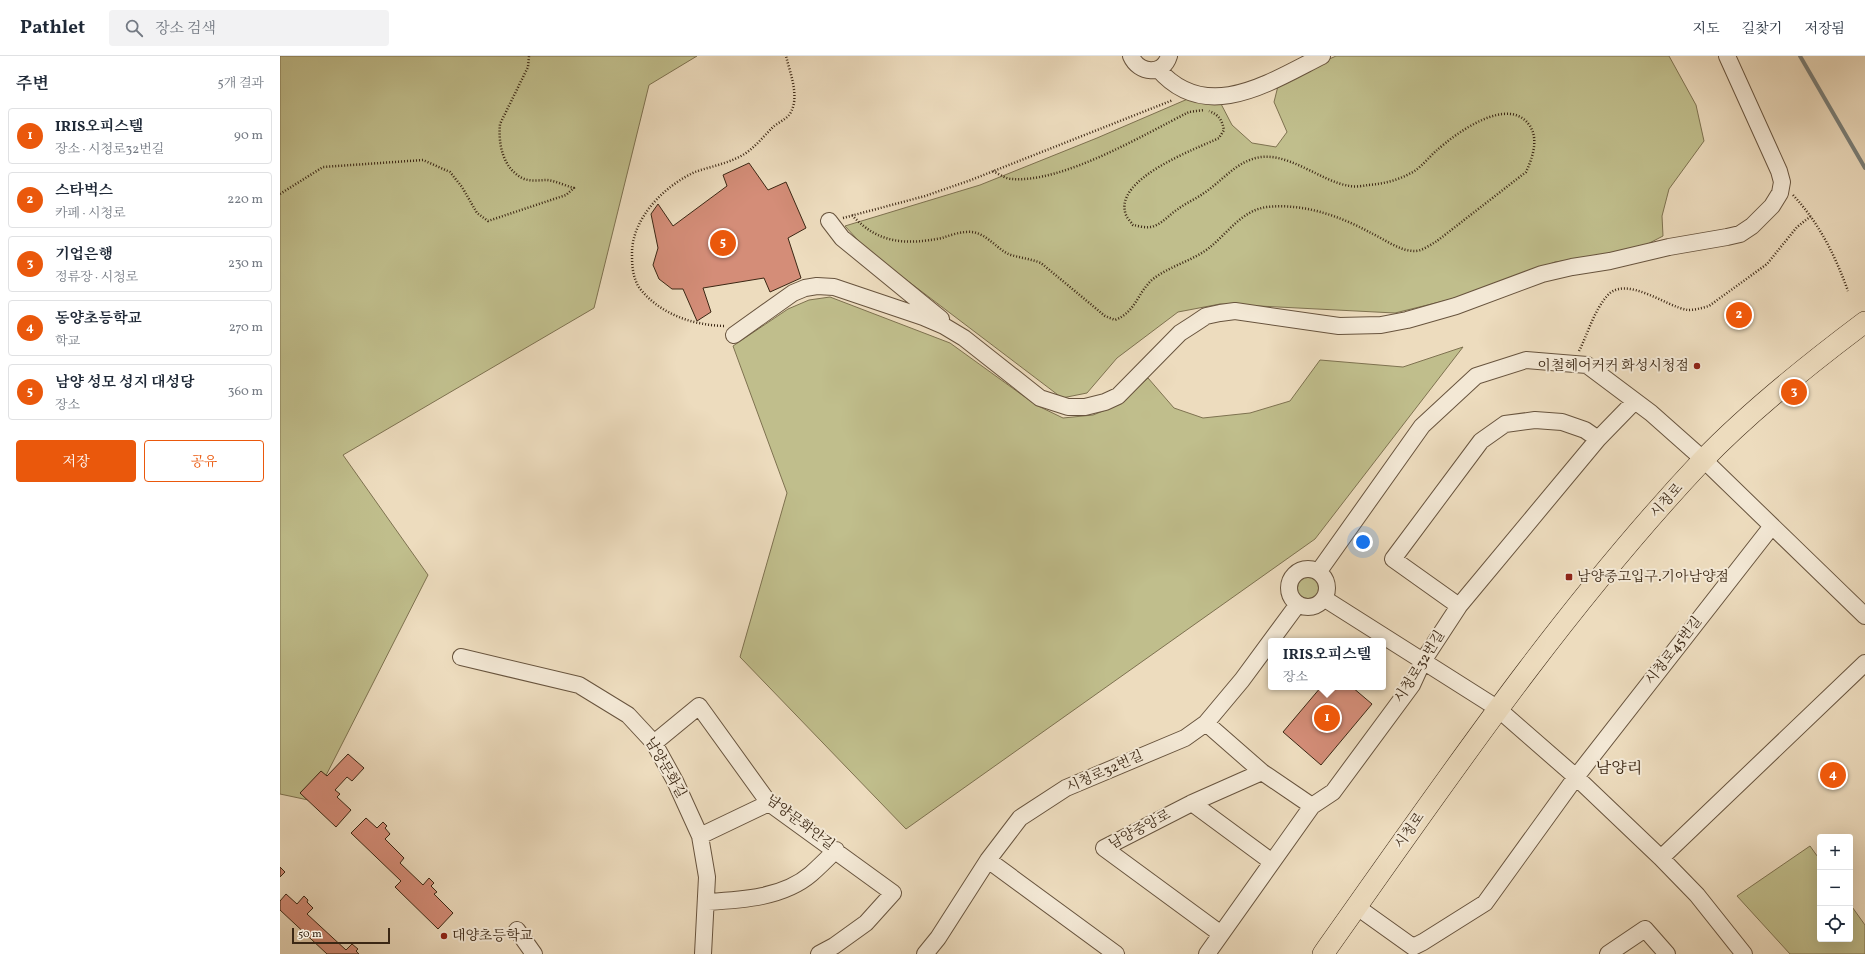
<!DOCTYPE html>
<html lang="ko">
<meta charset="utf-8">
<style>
body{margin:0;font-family:Vollkorn,"Noto Serif KR",serif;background:#f2f2f3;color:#1f2937}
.controls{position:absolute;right:12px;bottom:12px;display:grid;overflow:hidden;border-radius:4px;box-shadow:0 4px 16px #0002}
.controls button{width:36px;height:36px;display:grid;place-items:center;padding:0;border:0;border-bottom:1px solid #e0e1e3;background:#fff;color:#1f2937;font:20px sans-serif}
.scale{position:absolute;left:12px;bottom:10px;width:98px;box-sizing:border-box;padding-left:4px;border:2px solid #3b2714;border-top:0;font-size:11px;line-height:14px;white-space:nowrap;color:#3b2714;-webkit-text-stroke:3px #f3e8d5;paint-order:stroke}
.you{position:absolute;left:1083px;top:486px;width:14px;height:14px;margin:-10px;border:3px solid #fff;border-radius:50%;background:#1a73e8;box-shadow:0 0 0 6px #1a73e833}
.badge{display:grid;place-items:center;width:26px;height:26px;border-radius:50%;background:#ea580c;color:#fff;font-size:13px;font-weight:700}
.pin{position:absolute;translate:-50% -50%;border:2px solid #fff;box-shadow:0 1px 4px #0006}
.popup{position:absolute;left:988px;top:582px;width:118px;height:52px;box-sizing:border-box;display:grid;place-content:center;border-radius:4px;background:#fff;filter:drop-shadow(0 1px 3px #0005);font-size:13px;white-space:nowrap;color:#747a83}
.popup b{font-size:15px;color:#1f2937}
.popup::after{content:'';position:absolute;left:50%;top:100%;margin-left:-8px;border:8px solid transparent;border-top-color:#fff}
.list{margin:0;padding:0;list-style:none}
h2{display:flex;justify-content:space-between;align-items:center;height:52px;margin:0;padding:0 16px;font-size:17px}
h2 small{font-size:13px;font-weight:400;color:#747a83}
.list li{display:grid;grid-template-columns:26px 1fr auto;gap:12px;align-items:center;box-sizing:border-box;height:56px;margin:0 8px 8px;padding:0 8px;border:1px solid #e0e1e3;border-radius:4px}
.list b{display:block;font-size:15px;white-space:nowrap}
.list p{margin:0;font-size:13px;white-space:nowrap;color:#747a83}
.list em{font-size:13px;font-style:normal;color:#747a83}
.actions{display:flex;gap:8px;padding:12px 16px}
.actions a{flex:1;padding:9px 0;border:1px solid #ea580c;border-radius:4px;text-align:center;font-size:14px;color:#ea580c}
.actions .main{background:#ea580c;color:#fff}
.icon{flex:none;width:22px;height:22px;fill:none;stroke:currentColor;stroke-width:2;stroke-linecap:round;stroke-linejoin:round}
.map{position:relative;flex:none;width:1585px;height:898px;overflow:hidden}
header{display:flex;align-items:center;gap:24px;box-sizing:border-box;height:56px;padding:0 20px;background:#fff;border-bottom:1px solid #e0e1e3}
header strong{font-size:19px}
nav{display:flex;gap:22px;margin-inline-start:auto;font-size:14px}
.search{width:280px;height:36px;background:#f2f2f3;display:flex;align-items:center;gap:10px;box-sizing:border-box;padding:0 14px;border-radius:4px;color:#747a83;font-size:15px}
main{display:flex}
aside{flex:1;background:#fff}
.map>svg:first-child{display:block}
.green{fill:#c0be8c;stroke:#7e7250}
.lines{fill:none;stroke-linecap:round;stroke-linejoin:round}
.stream{stroke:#787e79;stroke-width:4}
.building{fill:#d48d78;stroke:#3b2714}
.minor-casing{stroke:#68543e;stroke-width:18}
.major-casing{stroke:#3b2714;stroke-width:22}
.path{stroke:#3b2714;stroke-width:2.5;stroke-dasharray:1 2;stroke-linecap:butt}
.minor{stroke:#f3e8d5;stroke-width:16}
.major{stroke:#eddcbe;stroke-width:21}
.poi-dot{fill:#8f2418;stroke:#f3e8d5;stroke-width:1.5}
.labels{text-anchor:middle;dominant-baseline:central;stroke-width:4;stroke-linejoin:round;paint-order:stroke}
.poi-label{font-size:14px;fill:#3b2714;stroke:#f3e8d5;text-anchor:start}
.street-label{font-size:14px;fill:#3b2714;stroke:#f3e8d5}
.quarter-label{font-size:16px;fill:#3b2714;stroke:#f3e8d5}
</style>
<header>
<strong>Pathlet</strong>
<div class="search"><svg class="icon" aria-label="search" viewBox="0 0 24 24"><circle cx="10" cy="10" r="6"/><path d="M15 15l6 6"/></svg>장소 검색</div>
<nav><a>지도</a><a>길찾기</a><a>저장됨</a></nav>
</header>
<main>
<aside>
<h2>주변<small>5개 결과</small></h2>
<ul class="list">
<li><span class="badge">1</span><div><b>IRIS오피스텔</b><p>장소 · 시청로32번길</p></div><em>90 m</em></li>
<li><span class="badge">2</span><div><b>스타벅스</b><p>카페 · 시청로</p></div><em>220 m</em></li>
<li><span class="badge">3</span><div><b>기업은행</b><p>정류장 · 시청로</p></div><em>230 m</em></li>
<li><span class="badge">4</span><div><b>동양초등학교</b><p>학교</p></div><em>270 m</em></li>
<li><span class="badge">5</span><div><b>남양 성모 성지 대성당</b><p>장소</p></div><em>360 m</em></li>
</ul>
<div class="actions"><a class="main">저장</a><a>공유</a></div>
</aside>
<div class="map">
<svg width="1585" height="898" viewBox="0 0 1585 898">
<rect width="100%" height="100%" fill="#eddcbe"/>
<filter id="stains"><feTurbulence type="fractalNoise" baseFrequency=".005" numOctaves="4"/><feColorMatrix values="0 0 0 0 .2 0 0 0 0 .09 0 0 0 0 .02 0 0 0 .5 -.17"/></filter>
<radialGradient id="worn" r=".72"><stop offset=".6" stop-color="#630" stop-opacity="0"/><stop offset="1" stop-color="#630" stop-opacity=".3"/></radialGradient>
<path class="green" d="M0 0H417L369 29 314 252 63 399 148 519 33 745 0 738Z
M1056 0H1389L1416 49 1424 85 1389 133 1382 160 1383 180 1352 196 1275 206 1200 236 1115 257 940 248 898 256 837 302 807 337 782 342 587 194 565 170 700 129 817 82 910 42 940 46 952 69 972 87 996 91 1007 76 994 46 999 26Z
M550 241 670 287 756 349 783 362 813 359 838 349 868 322 894 352 923 362 970 357 1010 345 1040 304 1123 311 1183 291 1035 483 626 773 460 601 507 437 453 290 508 253 529 244Z
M1016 532a12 12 0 1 1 24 0a12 12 0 1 1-24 0Z
M1530 790 1540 804V883H1570V848L1585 869V898H1510L1457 840Z"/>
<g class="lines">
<path class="stream" d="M1520 0 1585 112"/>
</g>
<path class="building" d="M469 107 488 134 506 126 526 172 508 182 521 222 490 236 484 222 423 232 431 256 417 265 403 233H392L379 223 373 209 378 192 371 158 378 148 393 170 447 130 443 119Z
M1041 631H1072L1092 648 1041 709 1003 676Z
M68 698 84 712 72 725 67 721 55 734 60 738 57 741 71 754 56 771 20 737 41 715 47 720Z
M86 762 97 772 103 766 107 770 105 772 110 778 105 783 124 802 120 807 143 829 149 822 154 827 151 830 157 836 154 838 173 857 158 873 115 831 121 825 71 777Z
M0 811 5 816 0 821Z
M6 838 17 848 24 840 28 844 27 846 33 852 27 858 66 894 72 888 78 893 76 895 79 898H47L0 854V845Z"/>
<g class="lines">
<defs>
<path id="minor" d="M851 0C859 18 883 20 889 0
M878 13C926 69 990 26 1042 0
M549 165 562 182 661 263
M454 279 513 237 525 232 537 230 554 231 643 261 664 270 684 282 760 342 788 351H805L825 346 838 340 900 277 914 268 926 260 940 257 955 255 1059 270 1101 269 1127 264 1176 250 1262 218 1292 211 1330 205 1389 191 1447 181 1460 178 1472 170 1492 150 1500 137 1502 126 1499 115 1447 0
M1009 532a19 19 0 1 1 38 0a19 19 0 1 1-38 0Z
M1039 515 1142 370 1196 320 1246 304 1307 309 1371 357 1424 404 1585 560
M1045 543 1217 652 1296 721 1381 802 1417 839 1464 898
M1179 550 1113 503 1201 385 1225 368 1255 364 1282 366 1305 374 1318 383
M181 601 299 629 348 659 374 687 395 725 420 780 427 821 423 898
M926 667 982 716 1032 750
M374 687 419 650 489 747 613 837 586 867 554 890 539 898
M912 747 992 806
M420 780 489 747
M1381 802 1585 607
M708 804 836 898
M426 846C461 844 503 842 531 818 540 810 548 802 556 794
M1077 851 1133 891 1143 886 1205 847 1296 721 1492 470
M237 874 254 898
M941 878 824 792 912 747 982 716
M645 898 658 882 708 804 740 762 786 732 905 682 926 667 962 624 1018 548
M927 898 1032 750 1053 736 1132 629 1143 605 1179 550 1318 383 1355 345
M1328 898 1365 873 1387 898"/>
<path id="major" d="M1043 898C1163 729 1280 556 1422 405 1471 354 1529 308 1585 266"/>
</defs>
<use href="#minor" class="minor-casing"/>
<use href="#major" class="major-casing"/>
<path class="path" d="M713 115C719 118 726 123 732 123 783 127 863 79 909 56L924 54
M0 138 43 111 143 104 170 116 182 131 197 157 208 165 286 139 294 132C286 130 276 125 267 124 259 124 250 126 242 122 223 112 218 88 220 68L248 11 249 0
M1513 139C1539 167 1555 199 1568 235
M572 159C598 188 626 189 662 182 671 179 682 175 692 176 708 178 717 194 731 199 741 202 751 203 761 207L825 260 835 264C856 256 857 237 873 223 890 210 912 205 929 192 947 178 962 154 987 151 1023 147 1060 160 1091 177 1104 183 1118 194 1133 195 1141 196 1150 189 1157 185L1246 116C1252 103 1259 84 1250 70 1229 38 1176 77 1156 95 1148 102 1141 112 1131 117 1118 124 1104 128 1088 129 1083 130 1076 131 1070 130 1041 126 1007 94 976 102 955 107 941 126 924 137 916 143 906 147 898 153 890 158 883 167 874 170 867 173 859 170 853 169 851 166 847 162 846 159 832 123 916 93 939 82L944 74C942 64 939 59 929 55
M563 162 645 140 691 124 893 44
M444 270C412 269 381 258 361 234 353 224 352 211 352 199 351 163 384 130 415 116 432 110 451 107 466 97 476 90 484 80 492 72 497 67 505 64 509 59 521 43 510 17 506 0
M1299 295C1308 277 1314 255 1327 240 1346 218 1386 251 1408 254 1415 254 1422 252 1429 250L1487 208 1517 171 1531 160"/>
<use href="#minor" class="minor"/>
<use href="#major" class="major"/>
</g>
<g class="poi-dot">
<circle cx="1417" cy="310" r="4"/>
<rect x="1285" y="517" width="8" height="8" rx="2"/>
<circle cx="164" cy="880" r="4"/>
</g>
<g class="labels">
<g class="poi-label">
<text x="1409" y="310" text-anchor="end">이철헤어커커 화성시청점</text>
<text x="1297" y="521">남양중고입구.기아남양점</text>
<text x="172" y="880">대양초등학교</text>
</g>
<g class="street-label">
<text transform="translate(1387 445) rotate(-48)">시청로</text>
<text transform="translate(1394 595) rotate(-52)">시청로45번길</text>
<text transform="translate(1140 611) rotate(-58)">시청로32번길</text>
<text transform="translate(385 712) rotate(60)">남양문화길</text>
<text transform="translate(825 716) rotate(-24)">시청로32번길</text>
<text transform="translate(520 767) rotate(37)">남양문화안길</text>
<text transform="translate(860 774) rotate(-28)">남양중앙로</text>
<text transform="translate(1130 775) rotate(-55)">시청로</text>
</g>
<g class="quarter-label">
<text x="1339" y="713">남양리</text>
</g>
</g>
<rect width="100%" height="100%" filter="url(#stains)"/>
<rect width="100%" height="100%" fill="url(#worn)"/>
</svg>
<div class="controls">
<button>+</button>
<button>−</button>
<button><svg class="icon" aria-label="locate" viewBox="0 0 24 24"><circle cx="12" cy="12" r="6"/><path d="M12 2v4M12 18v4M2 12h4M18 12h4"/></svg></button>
</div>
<div class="scale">50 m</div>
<div class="you"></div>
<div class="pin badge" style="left:1047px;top:662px">1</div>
<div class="popup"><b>IRIS오피스텔</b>장소</div>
<div class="pin badge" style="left:1459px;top:259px">2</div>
<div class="pin badge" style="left:1514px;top:336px">3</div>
<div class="pin badge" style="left:1553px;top:719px">4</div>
<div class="pin badge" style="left:443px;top:187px">5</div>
</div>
</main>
